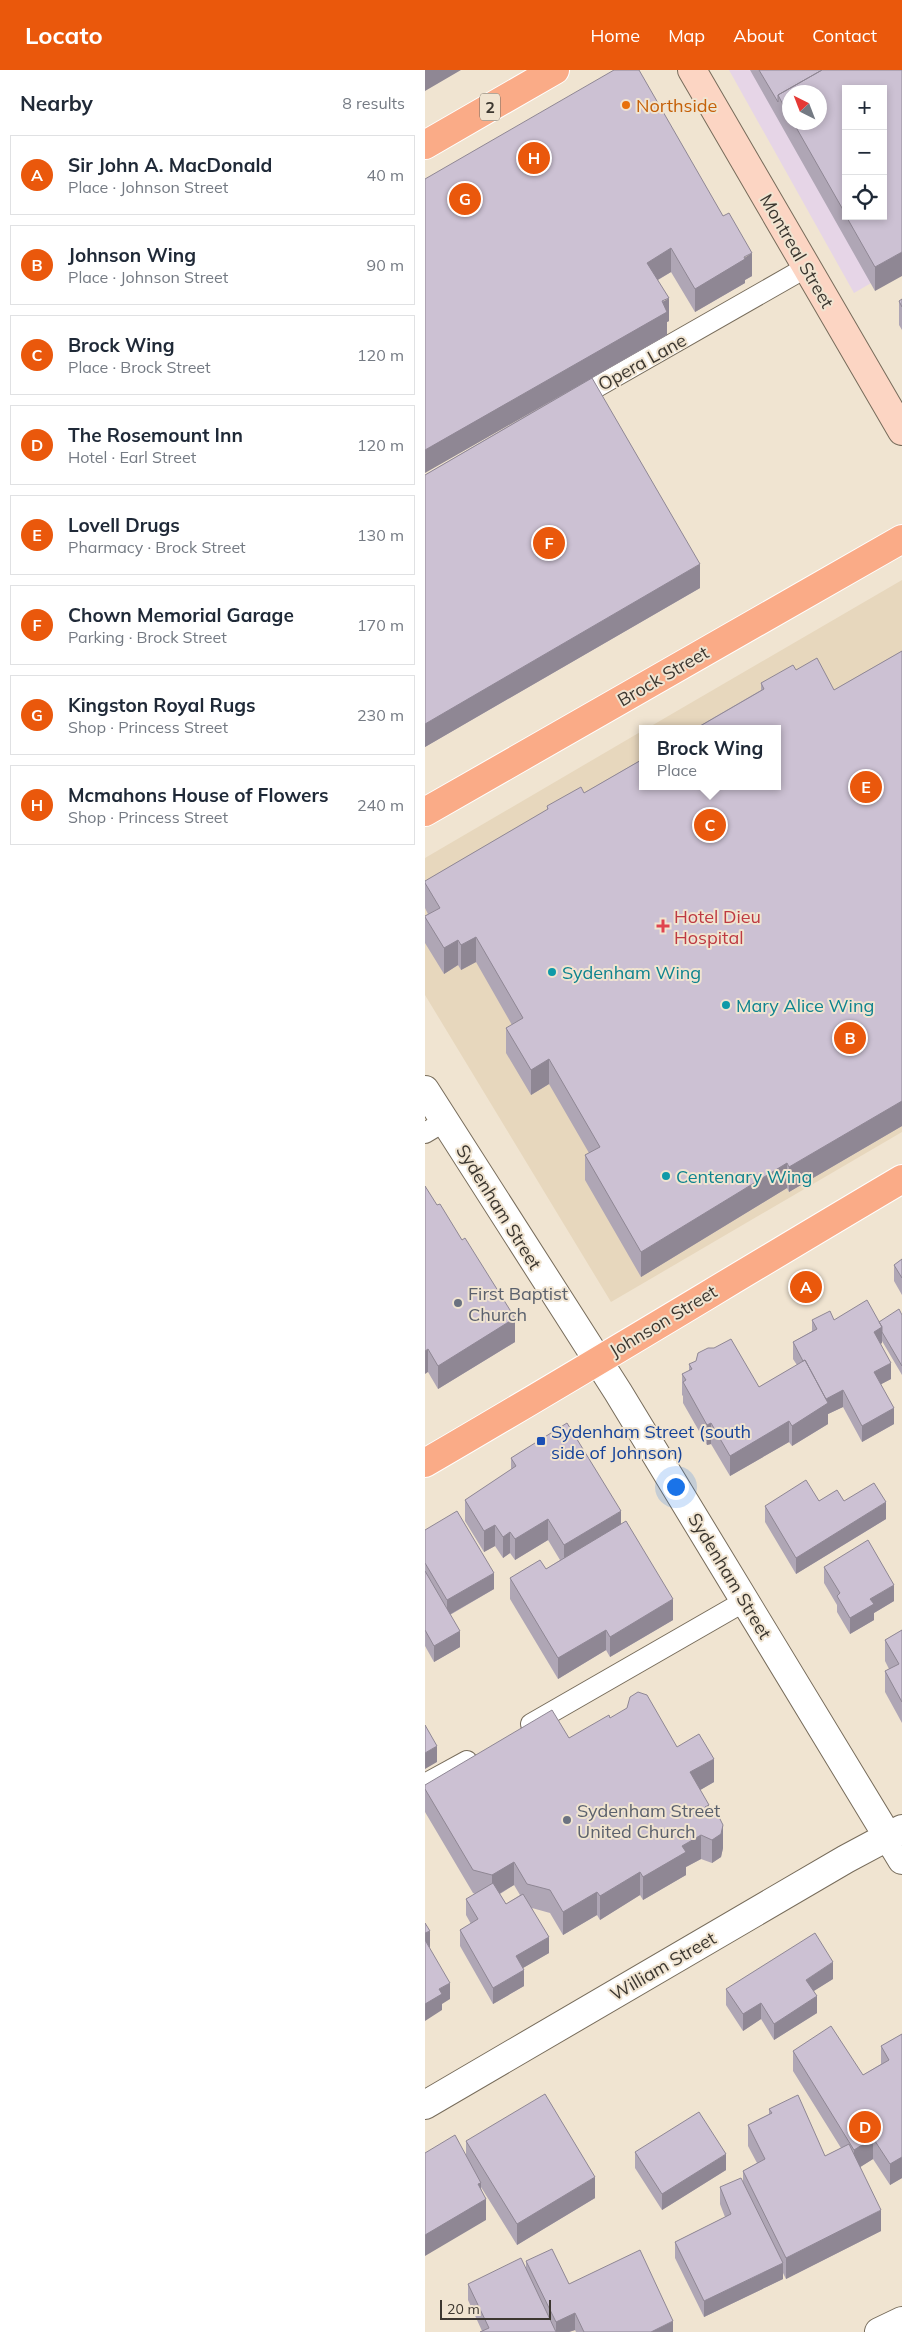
<!DOCTYPE html>
<meta charset="utf-8">
<style>
body{margin:0;font-family:Mulish,sans-serif;background:#f2f2f3;color:#1f2937}
.controls{position:absolute;right:15px;top:15px;display:grid;overflow:hidden;border-radius:0px;box-shadow:0 2px 8px #0003}
.controls button{width:45px;height:45px;display:grid;place-items:center;padding:0;border:0;border-bottom:1px solid #e0e1e3;background:#fff;color:#1f2937;font:25px sans-serif}
.compass{position:absolute;left:357px;top:15px;width:45px;height:45px;border-radius:50%;background:#fff;box-shadow:0 2px 8px #0003;rotate:318deg}
.scale{position:absolute;left:15px;bottom:12px;width:111px;box-sizing:border-box;padding-left:5px;border:2px solid #3c3730;border-top:0;font-size:14px;line-height:18px;white-space:nowrap;color:#3c3730;-webkit-text-stroke:4px #f0e4d1;paint-order:stroke}
.you{position:absolute;left:250px;top:1416px;width:18px;height:18px;margin:-12px;border:4px solid #fff;border-radius:50%;background:#1a73e8;box-shadow:0 0 0 8px #1a73e833}
.badge{display:grid;place-items:center;width:32px;height:32px;border-radius:50%;background:#ea580c;color:#fff;font-size:16px;font-weight:700}
.pin{position:absolute;translate:-50% -50%;border:2px solid #fff;box-shadow:0 1px 5px #0006}
.popup{position:absolute;left:214px;top:655px;width:142px;height:65px;box-sizing:border-box;display:grid;place-content:center;border-radius:0px;background:#fff;filter:drop-shadow(0 1px 4px #0005);font-size:16px;white-space:nowrap;color:#747a83}
.popup b{font-size:19px;color:#1f2937}
.popup::after{content:'';position:absolute;left:50%;top:100%;margin-left:-10px;border:10px solid transparent;border-top-color:#fff}
.list{margin:0;padding:0;list-style:none}
h2{display:flex;justify-content:space-between;align-items:center;height:65px;margin:0;padding:0 20px;font-size:21px}
h2 small{font-size:16px;font-weight:400;color:#747a83}
.list li{display:grid;grid-template-columns:32px 1fr auto;gap:15px;align-items:center;box-sizing:border-box;height:80px;margin:0 10px 10px;padding:0 10px;border:1px solid #e0e1e3;border-radius:0px}
.list b{display:block;font-size:19px;white-space:nowrap}
.list p{margin:0;font-size:16px;white-space:nowrap;color:#747a83}
.list em{font-size:16px;font-style:normal;color:#747a83}
.icon{flex:none;width:28px;height:28px;fill:none;stroke:currentColor;stroke-width:2;stroke-linecap:round;stroke-linejoin:round}
.map{position:relative;flex:none;width:477px;height:2262px;overflow:hidden}
header{display:flex;align-items:center;gap:30px;box-sizing:border-box;height:70px;padding:0 25px;background:#ea580c;color:#fff}
header strong{font-size:24px}
nav{display:flex;gap:28px;margin-inline-start:auto;font-size:18px}
main{display:flex}
aside{flex:1;background:#fff}
.map>svg:first-child{display:block}
.commercial{fill:#e6d5e7;fill-rule:evenodd}
.built{fill:#e7d7bd}
.lines{fill:none;stroke-linecap:round;stroke-linejoin:round}
.service-casing{stroke:#776c5b;stroke-width:22}
.minor-casing{stroke:#776c5b;stroke-width:30}
.secondary-casing{stroke:#776c5b;stroke-width:30}
.primary-casing{stroke:#fff;stroke-width:30}
.service{stroke:#fff;stroke-width:20}
.minor{stroke:#fff;stroke-width:28}
.secondary{stroke:#fcd5c3;stroke-width:28}
.primary{stroke:#faab87;stroke-width:28}
.wall{fill:#afa6b5;fill-rule:evenodd}
.shaded-wall{fill:#8f8794}
.building{fill:#ccc1d3;stroke:#8f8794}
.food-dot{fill:#e8710a;stroke:#f0e4d1;stroke-width:2}
.health-dot{fill:#e0444e;stroke:#f0e4d1;stroke-width:2}
.culture-dot{fill:#0f9aa8;stroke:#f0e4d1;stroke-width:2}
.worship-dot{fill:#6b7280;stroke:#f0e4d1;stroke-width:2}
.transit-dot{fill:#1a4fb4;stroke:#f0e4d1;stroke-width:2}
.labels{text-anchor:middle;dominant-baseline:central;stroke-width:4;stroke-linejoin:round;paint-order:stroke}
.shield{fill:#f0e4d1;stroke:#726b60;stroke-width:1}
.shield-label{font-size:16px;font-weight:bold;fill:#3c3730}
.food-label{font-size:18px;fill:#c56008;stroke:#f0e4d1;text-anchor:start}
.street-label{font-size:18px;fill:#3c3730;stroke:#f0e4d1}
.health-label{font-size:18px;fill:#be3a42;stroke:#f0e4d1;text-anchor:start}
.culture-label{font-size:18px;fill:#0d838f;stroke:#f0e4d1;text-anchor:start}
.worship-label{font-size:18px;fill:#5b616d;stroke:#f0e4d1;text-anchor:start}
.transit-label{font-size:18px;fill:#164399;stroke:#f0e4d1;text-anchor:start}
</style>
<header>
<strong>Locato</strong>
<nav><a>Home</a><a>Map</a><a>About</a><a>Contact</a></nav>
</header>
<main>
<aside>
<h2>Nearby<small>8 results</small></h2>
<ul class="list">
<li><span class="badge">A</span><div><b>Sir John A. MacDonald</b><p>Place · Johnson Street</p></div><em>40 m</em></li>
<li><span class="badge">B</span><div><b>Johnson Wing</b><p>Place · Johnson Street</p></div><em>90 m</em></li>
<li><span class="badge">C</span><div><b>Brock Wing</b><p>Place · Brock Street</p></div><em>120 m</em></li>
<li><span class="badge">D</span><div><b>The Rosemount Inn</b><p>Hotel · Earl Street</p></div><em>120 m</em></li>
<li><span class="badge">E</span><div><b>Lovell Drugs</b><p>Pharmacy · Brock Street</p></div><em>130 m</em></li>
<li><span class="badge">F</span><div><b>Chown Memorial Garage</b><p>Parking · Brock Street</p></div><em>170 m</em></li>
<li><span class="badge">G</span><div><b>Kingston Royal Rugs</b><p>Shop · Princess Street</p></div><em>230 m</em></li>
<li><span class="badge">H</span><div><b>Mcmahons House of Flowers</b><p>Shop · Princess Street</p></div><em>240 m</em></li>
</ul>
</aside>
<div class="map">
<svg width="477" height="2262" viewBox="0 0 477 2262">
<rect width="100%" height="100%" fill="#f0e4d1"/>
<path class="commercial" d="M304 0H477V195L429 223ZM421 19H458V146H421ZM364 22H394V52H364Z"/>
<path class="built" d="M477 510V1062L186 1232 0 925V788L217 661 218 716H352V659H221Z"/>
<g class="lines">
<defs>
<path id="service" d="M149 330 382 197
M0 1063 20 1051
M106 1654 320 1531
M0 1714 42 1691"/>
<path id="minor" d="M0 1020 193 1322 477 1790
M0 2035 421 1789 477 1759
M454 2262 477 2251"/>
<path id="secondary" d="M267 0 477 361"/>
<path id="primary" d="M0 75 130 0
M0 742 477 469
M0 1393C160 1300 318 1203 477 1109"/>
</defs>
<use href="#service" class="service-casing"/>
<use href="#minor" class="minor-casing"/>
<use href="#secondary" class="secondary-casing"/>
<use href="#primary" class="primary-casing"/>
<use href="#service" class="service"/>
<use href="#minor" class="minor"/>
<use href="#secondary" class="secondary"/>
<use href="#primary" class="primary"/>
</g>
<path class="wall" d="M189 0 327 206 320 210V213L270 242 246 202 233 210 244 251 242 252V265L167 308 275 518 0 677V405L165 308Z
M325 0H477L450 221ZM421 19 458 146H421ZM364 22 394 52H364Z
M477 229V260L474 255V231Z
M477 581V1056L364 1122 362 1118 216 1207 160 1110V1085L164 1083 124 1014 106 1025 81 983V958L87 955 51 892 36 900 33 895 19 904 0 873V846L3 844 0 838V811L122 740V736L159 723 336 620V613L371 600 409 620Z
M0 1116 90 1272 13 1319 3 1302Z
M477 1189V1225L469 1211V1195Z
M477 1245V1305L457 1271V1273L455 1274 466 1309 456 1314 469 1354 437 1372 418 1337 403 1344V1354L367 1376 364 1372 305 1406 286 1374 282 1375 258 1333V1326L257 1325V1304L264 1301V1294L334 1317 372 1295 368 1289V1272L387 1261V1250H409L454 1252Z
M86 1388 196 1454 248 1550 185 1587 181 1580 133 1609 85 1529V1508L121 1499 135 1490 123 1470 90 1490 85 1483 78 1488 70 1476 59 1482 40 1451V1430L86 1400Z
M394 1431H419L461 1449 371 1504 340 1452V1436Z
M0 1460 69 1519 25 1545 35 1577 9 1592 0 1576Z
M399 1497 469 1531 449 1543V1550L425 1564 412 1542V1535L399 1513Z
M477 1560V1653L460 1622V1601L464 1599 460 1591V1570Z
M185 1648 252 1677 289 1712 275 1720 298 1778 296 1787 287 1793 276 1789 261 1797V1805L218 1830 215 1825 175 1850 172 1845 138 1865 125 1843 107 1838 124 1883 98 1898 99 1916 68 1934 35 1876V1860L46 1854 41 1845V1829L50 1824 48 1823 0 1742V1715L144 1668ZM89 1815 95 1825 81 1834 75 1824Z
M408 1909 388 1921 392 1943 349 1970 336 1949 318 1961 301 1935V1919Z
M477 1964V2108L465 2115 448 2089 435 2097 456 2161 361 2209 358 2203V2209L279 2247 250 2188V2172L300 2147 295 2134V2117L318 2113V2101L332 2093 323 2076V2055L344 2044V2039L400 2086 416 2078 368 2001V1981L438 2005 456 1994V1976Z
M41 2071 170 2128 92 2175 56 2117 61 2150 41 2086Z
M210 2082 301 2100 237 2140 210 2098Z
M101 2191 144 2214 248 2262H151L150 2260 144 2262 57 2261 43 2230V2214L101 2200Z"/>
<path class="shaded-wall" d="M0 0H36L0 21Z
M246 178V202L222 216V193Z
M477 182V206L450 221V197Z
M327 183V206L320 210V213L270 242V219Z
M244 228V251L242 252V265L0 403V380Z
M275 494V518L0 677V654Z
M51 867V892L36 900V875Z
M33 870V895L19 904V878Z
M124 989V1014L106 1025V1000Z
M477 1031V1056L364 1122V1097Z
M362 1093V1118L216 1207V1182Z
M90 1248V1272L13 1319V1296Z
M457 1257V1273L449 1278V1262Z
M3 1279V1302L0 1304V1281Z
M466 1293V1309L449 1318V1302Z
M418 1320V1337L403 1344V1354L367 1376V1356L399 1330Z
M469 1338V1354L437 1372V1356Z
M364 1351V1372L305 1406V1386Z
M286 1353V1374L282 1375V1355Z
M461 1432V1449L371 1504V1488Z
M196 1441V1462L139 1496V1475Z
M123 1449V1470L90 1490V1469Z
M70 1455V1476L59 1482V1461Z
M85 1462V1483L78 1488V1467Z
M69 1503V1519L22 1546V1530Z
M469 1515V1531L449 1543V1550L425 1564V1548L445 1529Z
M248 1529V1550L185 1587V1567Z
M181 1560V1580L133 1609V1588Z
M35 1561V1577L9 1592V1576Z
M12 1676V1692L0 1699V1683Z
M289 1689V1712L265 1726V1702Z
M284 1735V1758L280 1737Z
M298 1755V1778L296 1787 287 1793V1770Z
M276 1765V1789L261 1797V1805L218 1830V1807L257 1776Z
M89 1792V1815L67 1828V1805Z
M215 1802V1825L175 1850V1826Z
M172 1822V1845L138 1865V1842Z
M5 1861V1877L0 1880V1863Z
M124 1867V1883L91 1902V1886Z
M408 1892V1909L381 1926V1910Z
M99 1900V1916L68 1934V1918Z
M25 1913V1929L17 1934V1940L0 1951V1934L14 1919Z
M392 1926V1943L349 1970V1954Z
M336 1933V1949L318 1961V1944Z
M448 2068V2089L429 2101V2080Z
M301 2084V2100L237 2140V2124Z
M477 2087V2108L465 2115V2094Z
M170 2107V2128L92 2175V2154Z
M56 2113V2132L61 2129V2150L0 2186V2165L53 2114Z
M456 2140V2161L361 2209V2188Z
M358 2193V2209L279 2247V2231Z
M150 2243V2260L144 2262H131V2252Z
M248 2251V2262H226Z"/>
<path class="building" d="M189 0H214L298 146 304 143 327 183 319 187 320 189 270 219 246 178 222 193 244 228 237 231 242 242 0 380V109Z
M334 0H397L353 25V32Z
M397 0H477V182L450 197 421 146H458V19H421V145L368 52H394V22H364V46L353 25Z
M477 229V237L474 231Z
M167 308 275 494 0 654V405Z
M477 581V1031L364 1097 362 1093 216 1182 160 1085 175 1077 124 989 106 1000 81 958 98 948 51 867 36 875 33 870 19 878 0 847V846L15 838 0 813V811L123 739 122 736 156 717 159 723 218 689V716H352V659H270L339 619 336 613 368 595 371 600 392 588 409 620Z
M0 1116 12 1135 15 1134 37 1170 40 1168 90 1248 13 1296 3 1279 0 1281Z
M477 1189V1208L469 1195Z
M442 1230 457 1257 449 1262 466 1293 449 1302 469 1338 437 1356 418 1320 401 1329 380 1290 378 1291 368 1272 392 1259 387 1250 405 1241 409 1250Z
M474 1239 477 1245V1296L457 1262V1257L454 1252Z
M306 1269 334 1317 380 1290 403 1333 367 1356 364 1351 305 1386 286 1353 282 1355 258 1312 261 1310 257 1304 267 1299 264 1294 271 1291 273 1283 283 1278H289Z
M142 1353 196 1441 139 1475 123 1449 90 1469 85 1462 78 1467 70 1455 59 1461 40 1430 91 1396 86 1388Z
M381 1410 394 1431 412 1420 419 1431 449 1413 461 1432 371 1488 340 1436Z
M32 1441 69 1503 22 1530 0 1493V1460Z
M201 1451 248 1529 185 1567 181 1560 133 1588 85 1508 115 1490 121 1499Z
M443 1470 469 1515 445 1529 449 1534 425 1548 412 1526 415 1523 399 1497Z
M0 1501 35 1561 9 1576 0 1560Z
M477 1560V1632L460 1601 474 1594 460 1570Z
M213 1622 222 1625 252 1677 274 1664 289 1689 265 1702 284 1735 280 1737 284 1743 293 1745 298 1755 296 1764 287 1770 276 1765 257 1776 261 1782 218 1807 215 1802 175 1826 172 1822 138 1842 125 1820 102 1814 89 1792 67 1805 48 1800 0 1719V1715L127 1640 144 1668 184 1645 185 1648 202 1638 205 1627Z
M0 1655 12 1676 0 1683Z
M68 1813 81 1834 98 1824 124 1867 91 1886 99 1900 68 1918 35 1860 53 1849 41 1829Z
M0 1853 5 1861 0 1863Z
M390 1863 408 1892 381 1910 392 1926 349 1954 336 1933 318 1944 301 1919Z
M0 1870 25 1913 14 1919 17 1924 0 1934Z
M406 1956 438 2005 464 1990 456 1976 477 1964V2087L465 2094 448 2068 429 2080 368 1981Z
M120 2024 170 2107 92 2154 41 2071Z
M373 2025 400 2086 424 2074 456 2140 361 2188 318 2101 340 2089 323 2055 347 2043 344 2039Z
M274 2042 301 2084 237 2124 210 2082Z
M30 2065 56 2113 53 2114 61 2129 0 2165V2083Z
M316 2108 358 2193 279 2231 250 2172 306 2144 295 2117Z
M127 2179 144 2214 215 2180 248 2251 226 2262H159L150 2243 131 2252 101 2191Z
M96 2188 131 2262H55L64 2258 43 2214Z"/>
<circle class="food-dot" cx="201" cy="35" r="5"/>
<path class="health-dot" d="M235.5 848.5h5v5h5v5h-5v5h-5v-5h-5v-5h5z"/>
<g class="culture-dot">
<circle cx="127" cy="902" r="5"/>
<circle cx="301" cy="935" r="5"/>
<circle cx="241" cy="1106" r="5"/>
</g>
<g class="worship-dot">
<circle cx="33" cy="1233" r="5"/>
<circle cx="142" cy="1750" r="5"/>
</g>
<rect class="transit-dot" x="111" y="1366" width="10" height="10" rx="2.5"/>
<g class="labels">
<rect class="shield" x="55" y="23.5" width="20" height="27" rx="4"/>
<g class="shield-label">
<text x="65" y="37">2</text>
</g>
<g class="food-label">
<text x="211" y="35">Northside</text>
</g>
<g class="street-label">
<text transform="translate(372 181) rotate(60)">Montreal Street</text>
<text transform="translate(217 292) rotate(-29)">Opera Lane</text>
<text transform="translate(238 606) rotate(-30)">Brock Street</text>
<text transform="translate(74 1137) rotate(58)">Sydenham Street</text>
<text transform="translate(238 1251) rotate(-31)">Johnson Street</text>
<text transform="translate(305 1506) rotate(59)">Sydenham Street</text>
<text transform="translate(238 1896) rotate(-30)">William Street</text>
</g>
<g class="health-label">
<text x="249" y="846">Hotel Dieu<tspan x="249" dy="21">Hospital</tspan></text>
</g>
<g class="culture-label">
<text x="137" y="902">Sydenham Wing</text>
<text x="311" y="935">Mary Alice Wing</text>
<text x="251" y="1106">Centenary Wing</text>
</g>
<g class="worship-label">
<text x="43" y="1223">First Baptist<tspan x="43" dy="21">Church</tspan></text>
<text x="152" y="1740">Sydenham Street<tspan x="152" dy="21">United Church</tspan></text>
</g>
<g class="transit-label">
<text x="126" y="1361">Sydenham Street (south<tspan x="126" dy="21">side of Johnson)</tspan></text>
</g>
</g>
</svg>
<div class="controls">
<button>+</button>
<button>−</button>
<button><svg class="icon" aria-label="locate" viewBox="0 0 24 24"><circle cx="12" cy="12" r="6"/><path d="M12 2v4M12 18v4M2 12h4M18 12h4"/></svg></button>
</div>
<svg class="compass" viewBox="-18 -18 36 36"><path d="M0-13l5 13h-10z" fill="#e53935"/><path d="M0 13l5-13h-10z" fill="#747a83"/></svg>
<div class="scale">20 m</div>
<div class="you"></div>
<div class="pin badge" style="left:381px;top:1217px">A</div>
<div class="pin badge" style="left:425px;top:968px">B</div>
<div class="pin badge" style="left:285px;top:755px">C</div>
<div class="popup"><b>Brock Wing</b>Place</div>
<div class="pin badge" style="left:440px;top:2057px">D</div>
<div class="pin badge" style="left:441px;top:717px">E</div>
<div class="pin badge" style="left:124px;top:473px">F</div>
<div class="pin badge" style="left:40px;top:129px">G</div>
<div class="pin badge" style="left:109px;top:88px">H</div>
</div>
</main>
